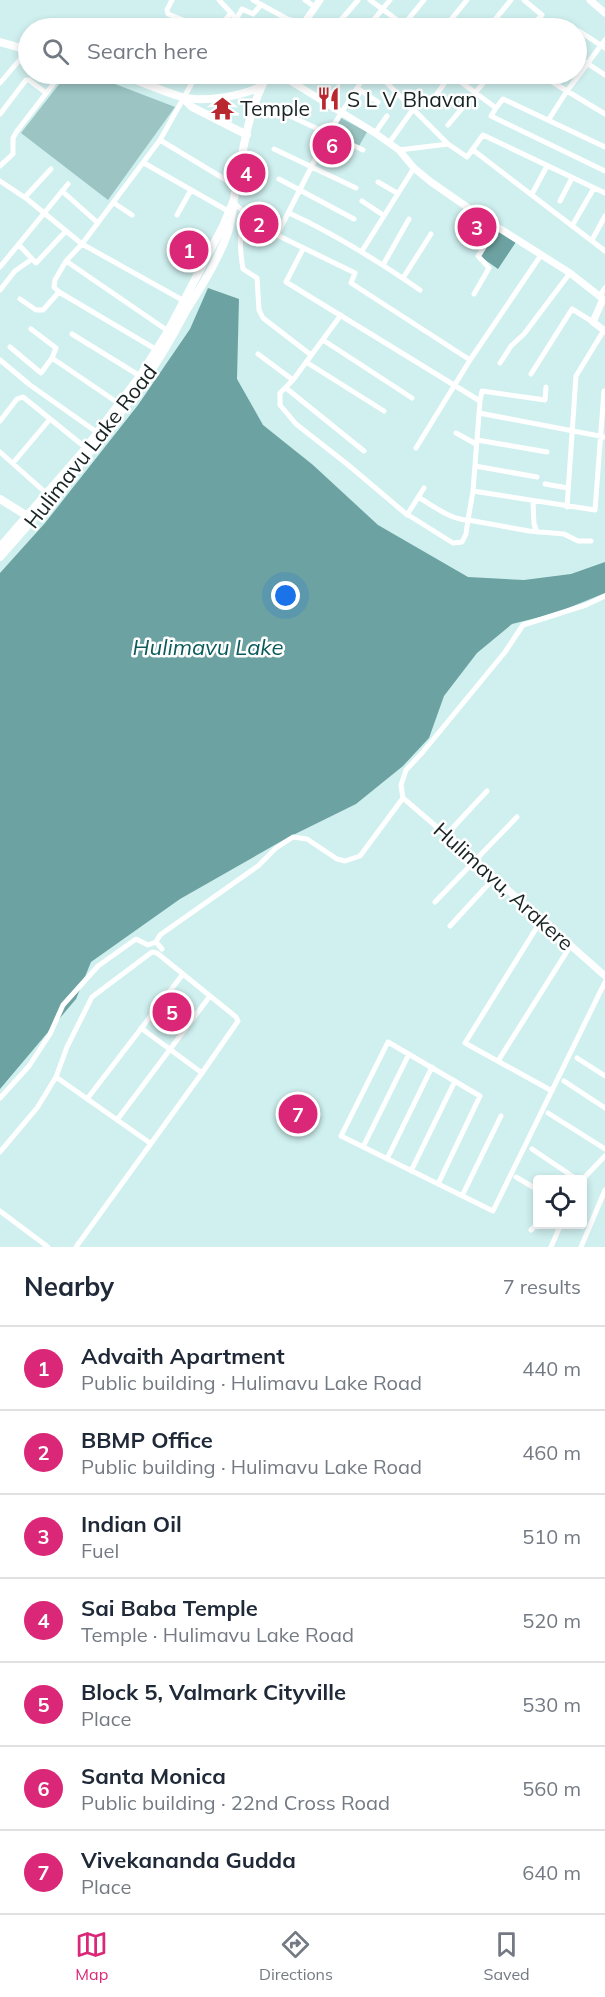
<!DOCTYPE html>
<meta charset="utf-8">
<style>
body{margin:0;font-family:Mulish,sans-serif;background:#f6f6f7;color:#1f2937}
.controls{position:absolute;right:18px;bottom:18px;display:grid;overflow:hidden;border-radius:6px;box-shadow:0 3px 9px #0003}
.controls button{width:54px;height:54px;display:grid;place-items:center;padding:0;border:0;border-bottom:2px solid #e0e1e3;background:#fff;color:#1f2937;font:30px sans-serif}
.you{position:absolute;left:286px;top:596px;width:21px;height:21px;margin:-15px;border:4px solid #fff;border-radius:50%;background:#1a73e8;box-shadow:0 0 0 9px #1a73e833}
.badge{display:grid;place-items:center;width:39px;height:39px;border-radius:50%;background:#db2777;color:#fff;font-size:20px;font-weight:700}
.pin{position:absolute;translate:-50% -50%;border:3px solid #fff;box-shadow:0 2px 6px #0006}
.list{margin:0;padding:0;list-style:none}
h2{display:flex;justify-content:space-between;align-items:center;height:78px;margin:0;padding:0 24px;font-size:26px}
h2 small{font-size:20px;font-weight:400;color:#747a83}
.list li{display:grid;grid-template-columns:39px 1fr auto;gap:18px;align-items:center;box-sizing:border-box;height:84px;padding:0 24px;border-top:2px solid #e0e1e3}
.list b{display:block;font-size:22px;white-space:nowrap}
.list p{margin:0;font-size:20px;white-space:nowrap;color:#747a83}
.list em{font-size:20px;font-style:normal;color:#747a83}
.icon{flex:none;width:33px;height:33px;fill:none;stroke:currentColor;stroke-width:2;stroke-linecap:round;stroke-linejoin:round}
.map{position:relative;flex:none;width:605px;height:1247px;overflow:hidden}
.search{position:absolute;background:#fff;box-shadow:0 3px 9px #0003;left:18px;right:18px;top:18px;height:66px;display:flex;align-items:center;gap:15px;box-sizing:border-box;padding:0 21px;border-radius:33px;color:#747a83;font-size:22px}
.sheet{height:666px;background:#fff}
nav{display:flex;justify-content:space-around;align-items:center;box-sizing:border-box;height:84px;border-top:2px solid #e0e1e3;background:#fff;font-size:16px;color:#747a83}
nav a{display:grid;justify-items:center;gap:3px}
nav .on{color:#db2777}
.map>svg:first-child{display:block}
.green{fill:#9bc4c3}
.water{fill:#6ca2a1}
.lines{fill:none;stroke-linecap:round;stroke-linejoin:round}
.minor{stroke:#fff;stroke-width:5}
.tertiary{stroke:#fff;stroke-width:7}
.secondary{stroke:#fff;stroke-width:8}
.labels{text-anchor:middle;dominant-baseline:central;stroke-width:5;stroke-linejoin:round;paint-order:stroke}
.poi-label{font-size:21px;fill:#172423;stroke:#fff;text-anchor:start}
.street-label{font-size:21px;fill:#172423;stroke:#fff}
.water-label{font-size:22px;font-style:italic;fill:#0d5b5b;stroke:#fff}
</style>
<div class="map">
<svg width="605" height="1247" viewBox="0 0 605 1247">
<rect width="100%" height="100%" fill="#cff0ef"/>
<path class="green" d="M67 74H89L175 107 108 200 21 133Z
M341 118 367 132 359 146 334 132Z"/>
<path class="water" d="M497 230 516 242 498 269 481 257Z
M208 288 239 299 237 379 263 425 313 465 378 525 468 577 524 580 571 574 605 562V593L556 613 512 624 477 653 444 696 429 738 403 766 356 804 287 838 180 899 91 962 76 999 0 1089V573L45 523 138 405 190 329Z"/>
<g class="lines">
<path class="minor" d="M172 0 167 10 168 14 203 28
M219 0C227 9 238 18 241 28
M253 0 291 21
M305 0 315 7
M370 0 408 28
M524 0 542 15 530 28
M237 18 242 9 253 14 261 5
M219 28 230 14
M334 28 358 0
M367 28 390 0
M401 28 424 0
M444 28 467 0
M488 28 511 0
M579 31 605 48
M576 56 605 75
M366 74 328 134 277 235 355 273 351 283 470 360
M378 74 448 144 467 157 483 135 605 193
M450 74 496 108 503 99 605 147
M539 74 605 114
M401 81 407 74
M0 83 28 50
M357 88 378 102
M429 105 451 74
M496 108 491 116 605 171
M0 114 26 80H29L46 93
M288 115 363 150
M549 119 567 91 605 40
M448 125 491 74
M375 133 387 116
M160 140 236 186
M389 143 414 108
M274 149 356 188
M399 150 448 144
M473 150 605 251
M144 163 228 211
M0 166 13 154V138L17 131 61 74
M279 179 354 219
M0 181 27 199 82 244 186 302
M378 182 397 193
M62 191 98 223
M532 194 547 166
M25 197 51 169
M362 201 383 215
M560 201 572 178
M233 202 244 212C240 234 239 246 243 269L257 278 259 310 263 318 311 355
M114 203 132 215
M289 213C335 234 378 261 420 290
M177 215 191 190
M572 226 594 188
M592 240 605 216
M19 245 36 263 66 231
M303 249 286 282 480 401 473 491 595 510 604 391
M362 251 414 168
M66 261 168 331
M383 265 409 219
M0 267 68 184
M403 278 431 234
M0 290 15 271 32 259
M474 294 489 268 478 256 497 227
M599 297 605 288
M20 299 36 310H43L59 292
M341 315 293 380 280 393V405L296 424 347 464 405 513 453 543 462 542 466 534 468 520C451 520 432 505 418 497
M31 329 56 348 52 358
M72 334 140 376
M323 340 412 398
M10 347 41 373 52 358 121 405
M157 350 59 292 54 287 55 280 66 261 82 244 160 140 197 74
M258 354 293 380
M0 360 30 385 98 433
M306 362 384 411
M500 363 511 346 524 334 570 273
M531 374 572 309 593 322
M286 388 364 451
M480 401 482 391 545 400 546 387
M479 413 605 437
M0 421 17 399 23 397 86 448
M456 433 476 444
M477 440 547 452
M416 448 470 360 541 255
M0 452 46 493
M13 463 50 419
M475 466 537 477
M545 484 568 488
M473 491 468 520 529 531 564 534 578 541H591
M533 501 534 524 537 532
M567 507 576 376 604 330
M407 515 424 488
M403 798 438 828
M446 835 487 791
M435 902 517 817
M542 919 465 1043 552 1091
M450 926 495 877
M162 949 156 942 160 935 258 866 276 848 293 837 307 839 337 859 345 861 360 856 403 798 401 785 406 770 422 753 505 652 523 625 586 605 605 596
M141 1028 202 1073
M577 1058 605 1076
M498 1061 571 945
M56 1077 67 1047 92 997 152 952 157 953 236 1017 238 1021 202 1073 76 1247
M564 1081 605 1108
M0 1098 29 1066 50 1034 63 1005 98 966 136 939 148 945 156 942
M87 1099 183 974
M548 1113 605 1149
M117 1120 210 996
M363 1147 409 1054
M532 1149 578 1180
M0 1152 37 1108 56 1077 150 1143
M387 1159 432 1067
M411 1171 455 1081
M516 1177 538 1190
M582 1180 605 1156
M438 1184 480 1096 388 1042 341 1136 493 1211 605 982
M462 1196 501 1116
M0 1211 48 1247
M531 1230 538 1223
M551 1247 561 1224
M581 1247 605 1190"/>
<path class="tertiary" d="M590 0 605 13
M302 26 320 0
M288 28 291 21 305 28
M279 74 375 133 399 150 414 168 431 182 480 216 570 273 603 299 593 322 605 331
M438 828 605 976"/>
<path class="secondary" d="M0 42 28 50
M120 74C140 81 161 91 182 97 203 103 241 96 260 87
M183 98 192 107 247 135
M0 499 29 517
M0 547 86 448 140 376 168 331 223 226 233 202
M0 557C54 496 108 434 154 366 166 349 176 330 186 311 201 287 217 262 227 235 234 216 232 205 236 187 243 149 249 107 268 74"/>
</g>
<defs>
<symbol id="restaurant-bare" viewBox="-9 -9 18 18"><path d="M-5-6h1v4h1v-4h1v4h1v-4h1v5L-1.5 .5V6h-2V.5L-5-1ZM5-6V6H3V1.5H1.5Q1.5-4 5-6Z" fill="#b8282e" stroke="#fff" stroke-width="2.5" paint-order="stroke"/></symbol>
<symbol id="temple-bare" viewBox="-9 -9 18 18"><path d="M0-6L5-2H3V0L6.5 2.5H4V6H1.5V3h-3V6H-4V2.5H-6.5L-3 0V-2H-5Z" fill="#b8282e" stroke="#fff" stroke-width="2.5" paint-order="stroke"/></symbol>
</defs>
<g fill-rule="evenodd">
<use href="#restaurant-bare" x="312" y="82" width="33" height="33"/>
<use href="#temple-bare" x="206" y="92" width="33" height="33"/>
</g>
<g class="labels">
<g class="poi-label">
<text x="347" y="99">S L V Bhavan</text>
<text x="240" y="108">Temple</text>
</g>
<g class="street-label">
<text transform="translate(90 446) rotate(-52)">Hulimavu Lake Road</text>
<text transform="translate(504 886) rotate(42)">Hulimavu, Arakere</text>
</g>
<g class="water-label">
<text x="208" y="647">Hulimavu Lake</text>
</g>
</g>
</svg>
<div class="controls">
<button><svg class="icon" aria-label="locate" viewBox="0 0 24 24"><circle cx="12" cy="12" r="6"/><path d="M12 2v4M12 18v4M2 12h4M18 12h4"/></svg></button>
</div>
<div class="you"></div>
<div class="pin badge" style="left:189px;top:250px">1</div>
<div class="pin badge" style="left:259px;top:224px">2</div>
<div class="pin badge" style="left:477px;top:227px">3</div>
<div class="pin badge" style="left:246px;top:173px">4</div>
<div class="pin badge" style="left:172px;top:1012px">5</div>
<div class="pin badge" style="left:332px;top:145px">6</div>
<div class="pin badge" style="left:298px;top:1114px">7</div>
<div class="search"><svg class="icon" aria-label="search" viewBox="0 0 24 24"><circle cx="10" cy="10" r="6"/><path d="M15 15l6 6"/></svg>Search here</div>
</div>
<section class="sheet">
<h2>Nearby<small>7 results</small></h2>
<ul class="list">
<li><span class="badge">1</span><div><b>Advaith Apartment</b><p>Public building · Hulimavu Lake Road</p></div><em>440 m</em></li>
<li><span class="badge">2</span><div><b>BBMP Office</b><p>Public building · Hulimavu Lake Road</p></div><em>460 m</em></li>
<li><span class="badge">3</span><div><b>Indian Oil</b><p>Fuel</p></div><em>510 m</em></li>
<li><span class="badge">4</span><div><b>Sai Baba Temple</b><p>Temple · Hulimavu Lake Road</p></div><em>520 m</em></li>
<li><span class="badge">5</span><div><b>Block 5, Valmark Cityville</b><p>Place</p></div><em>530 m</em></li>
<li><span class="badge">6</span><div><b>Santa Monica</b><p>Public building · 22nd Cross Road</p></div><em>560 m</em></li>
<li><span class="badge">7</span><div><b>Vivekananda Gudda</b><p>Place</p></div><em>640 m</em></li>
</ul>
</section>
<nav>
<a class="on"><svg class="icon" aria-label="map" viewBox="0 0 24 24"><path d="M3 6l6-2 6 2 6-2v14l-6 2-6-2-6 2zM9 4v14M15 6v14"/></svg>Map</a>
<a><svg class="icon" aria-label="directions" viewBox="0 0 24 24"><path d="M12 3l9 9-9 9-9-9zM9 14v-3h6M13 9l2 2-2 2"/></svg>Directions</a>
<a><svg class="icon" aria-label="saved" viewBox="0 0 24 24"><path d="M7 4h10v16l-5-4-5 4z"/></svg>Saved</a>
</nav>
